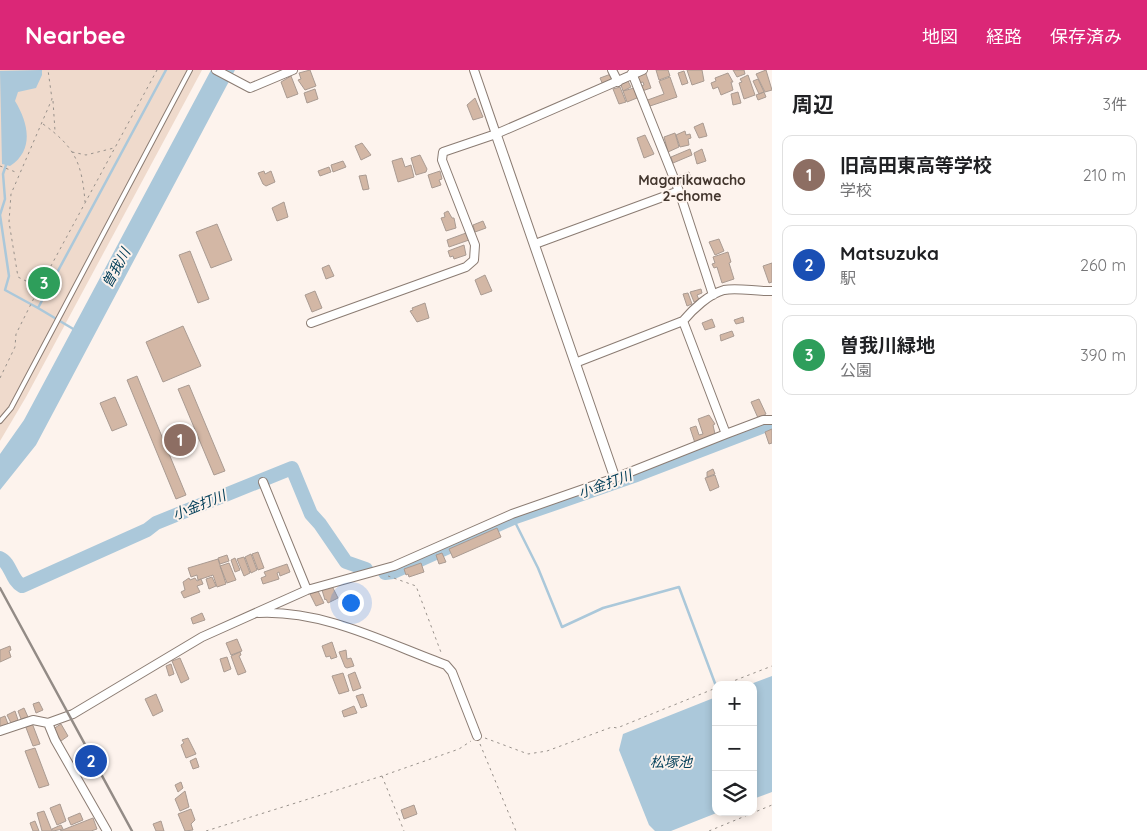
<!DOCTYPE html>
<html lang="ja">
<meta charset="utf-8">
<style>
body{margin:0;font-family:Quicksand,"Noto Sans JP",sans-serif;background:#f6f6f6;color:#202124}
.controls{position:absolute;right:15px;bottom:15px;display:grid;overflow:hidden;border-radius:10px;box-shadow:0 2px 8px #0003}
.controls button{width:45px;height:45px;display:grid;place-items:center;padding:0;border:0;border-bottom:1px solid #e0e0e0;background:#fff;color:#202124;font:25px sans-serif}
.you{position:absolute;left:350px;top:532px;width:18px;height:18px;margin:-12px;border:4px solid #fff;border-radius:50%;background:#1a73e8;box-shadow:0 0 0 8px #1a73e833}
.badge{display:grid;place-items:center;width:32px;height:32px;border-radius:50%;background:#db2777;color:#fff;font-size:16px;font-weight:700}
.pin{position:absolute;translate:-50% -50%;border:2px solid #fff;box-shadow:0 1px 5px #0006}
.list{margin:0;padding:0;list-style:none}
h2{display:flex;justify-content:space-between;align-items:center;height:65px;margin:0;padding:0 20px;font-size:21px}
h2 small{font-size:16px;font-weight:400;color:#757577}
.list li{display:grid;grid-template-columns:32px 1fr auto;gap:15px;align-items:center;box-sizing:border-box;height:80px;margin:0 10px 10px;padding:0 10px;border:1px solid #e0e0e0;border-radius:10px}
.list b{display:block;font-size:19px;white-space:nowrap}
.list p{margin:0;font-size:16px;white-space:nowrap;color:#757577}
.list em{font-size:16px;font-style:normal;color:#757577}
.icon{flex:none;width:28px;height:28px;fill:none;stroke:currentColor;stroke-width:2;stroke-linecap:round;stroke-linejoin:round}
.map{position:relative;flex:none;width:772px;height:761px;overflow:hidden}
header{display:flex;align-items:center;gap:30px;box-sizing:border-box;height:70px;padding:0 25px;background:#db2777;color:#fff}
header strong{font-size:24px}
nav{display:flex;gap:28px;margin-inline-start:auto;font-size:18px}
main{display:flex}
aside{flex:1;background:#fff}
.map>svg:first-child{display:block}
.green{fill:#efdacc}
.water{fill:#abc8da}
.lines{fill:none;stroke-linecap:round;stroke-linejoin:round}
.stream{stroke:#abc8da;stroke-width:2.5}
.river{stroke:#abc8da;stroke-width:14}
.building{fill:#d3b7a5;stroke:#aa9b92}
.service-casing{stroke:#8b7c73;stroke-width:6}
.minor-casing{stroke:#8b7c73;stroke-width:10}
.tertiary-casing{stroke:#8b7c73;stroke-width:11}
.path{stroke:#98918b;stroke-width:1;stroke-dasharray:2.5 4;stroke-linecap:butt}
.service{stroke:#fff;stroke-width:4}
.minor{stroke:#fff;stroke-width:8}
.tertiary{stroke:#fff;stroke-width:9}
.rail{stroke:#938b86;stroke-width:2.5}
.labels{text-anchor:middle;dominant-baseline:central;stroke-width:4;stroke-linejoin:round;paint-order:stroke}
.neighbourhood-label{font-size:14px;font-weight:bold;fill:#43362e;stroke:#fdf3ed}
.water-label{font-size:14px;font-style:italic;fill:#06415b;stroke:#fdf3ed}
</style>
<header>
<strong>Nearbee</strong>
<nav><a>地図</a><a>経路</a><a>保存済み</a></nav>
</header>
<main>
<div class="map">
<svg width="772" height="761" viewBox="0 0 772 761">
<rect width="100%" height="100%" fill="#fdf3ed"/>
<path class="green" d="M0 0H202L26 327 0 371Z"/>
<path class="water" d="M42 0V5L36 18 18 22 15 31C28 52 35 80 10 96L2 94 0 1Z
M211 0H235L36 375 0 420V384L24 350Z
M772 606V722L753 729V615H748Z
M716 627V742H719L671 761H655L649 755 619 680 623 664Z"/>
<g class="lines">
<path class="stream" d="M6 95 3 104 5 129 0 145 9 206 5 220 38 238 166 0
M38 238 75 260
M513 448 538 498 562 557 603 538 679 517 716 616"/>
<path class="river" d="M0 488C11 493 11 510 22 516L147 460 156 453 292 398 311 444 320 454 346 492 366 499
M385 503 393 502 513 448 634 406 772 353"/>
</g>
<path class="building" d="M310 0 316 16 305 20 298 10 301 9 299 3Z
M656 0H668L670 6 659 10Z
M687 0H702L704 11 692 15Z
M733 0H744L745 4 737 7Z
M766 0 772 20 765 22 756 4Z
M645 1 651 18 642 21 640 16 644 15 643 12 639 13 636 4Z
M684 1 688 13 682 15 678 3Z
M728 3 733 12H731L733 20 721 25 718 17 713 19 711 13 716 11 715 8Z
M611 4 613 10 603 15 600 8Z
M748 5 755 25 744 29 739 13 742 12 740 9Z
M291 6 298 24 287 28 281 12Z
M670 7 677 27 647 37 645 31 664 24 659 11Z
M758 9 764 22 759 24 753 11Z
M628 11 631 17 623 21 621 15Z
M620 17 626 32 619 34 613 19Z
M634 18 637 28 627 32 623 21Z
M315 19 318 29 307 33 304 23Z
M738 22 741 33 733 35 731 24Z
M764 22 766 27 758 30 756 25Z
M475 28 483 47 473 50 467 35Z
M703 53 707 66 699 68 694 57Z
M685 61 686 65 690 64 691 68 688 69 689 75 680 77 676 65Z
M675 63 679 77 668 82 664 67Z
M645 65 654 84 644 88 637 68Z
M362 73 371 85 361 90 355 76Z
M690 79 692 85 673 93 671 87Z
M702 79 706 91 697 94 694 83Z
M420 85 427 99 426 102 416 105 411 88Z
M402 88 405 97 411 95 414 107 398 112 392 91Z
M343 91 346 97 333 102 331 95Z
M329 97 331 102 320 106 318 101Z
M264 101 265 104 271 101 275 112 266 116 263 114 258 103Z
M440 101 442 109 439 110 441 115 432 118 428 105Z
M689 102 691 108 681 112 679 106Z
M366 105 369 119 363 120 359 106Z
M284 132 288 147 277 151 272 138Z
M448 141 452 148H454L456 158 446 161 441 148 445 147 444 143Z
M483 151 486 158 475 162 473 155Z
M217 154 232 190 211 198 196 162Z
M466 163 469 170 449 177 447 170Z
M719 169 724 181 715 185 709 172Z
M464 175 466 185 454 189 453 186 450 187 448 181Z
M190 181 209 229 198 233 179 185Z
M728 182 731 192 729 193 734 209 722 213 717 197 714 198 712 194 715 193 713 187Z
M772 193V212L769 213 763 196Z
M329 195 334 206 326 209 322 198Z
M485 205 492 221 481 225 475 210Z
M701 219 702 223 697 225 699 230 694 232 690 222Z
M315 221 322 238 312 242 305 225Z
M688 223 692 234 687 236 683 224Z
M425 233 429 248 417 252 410 241 413 240 412 238Z
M743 247 744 252 736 254 734 250Z
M712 249 715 257 705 260 702 253Z
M183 256 201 296 163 312 146 272Z
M732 261 734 266 721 271 720 265Z
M137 306 186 425 176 429 127 310Z
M189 315 225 401 214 405 178 319Z
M115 327 127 355 112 361 100 333Z
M759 329 766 344 758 348 751 332Z
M709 345 715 354 713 355 715 364 695 373 690 358 696 356 699 365 703 364 698 349Z
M772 359V373L769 374 765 362Z
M713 399 715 404 707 407V402Z
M715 405 719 417 710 421 705 408Z
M497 458 501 467 453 488 449 479Z
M258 482 264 498 258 500 252 484Z
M442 483 446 492 439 494 436 485Z
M251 484 257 500 251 503 245 487Z
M227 485 229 491 220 494 218 488Z
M244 487 250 503 244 506 237 489Z
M235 488 240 500 235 502 231 490Z
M218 489 226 514 217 517 213 505 198 510 197 505 191 507 188 498Z
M229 493 236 510 227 513 220 496Z
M421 493 424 502 409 507 408 504 406 505 404 499Z
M287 494 290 502 280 506 279 502 277 503 279 509 263 514 261 508 266 506 264 502Z
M212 507 216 516 209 519 206 509Z
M189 508 190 510 195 508 197 511 201 509 203 514 197 516 200 522 184 528 181 522 185 520 183 512Z
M332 516 338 528 328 533 326 529 325 530 322 520Z
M318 521 324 533 316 536 310 524Z
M202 543 205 550 193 554 191 548Z
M237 569 242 581 231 585 226 573Z
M332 572 337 587 331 589 330 586 326 587 322 576Z
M10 576 11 580 9 581 11 587 0 592V580Z
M346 580 347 589 351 588 354 596 347 598 345 597 339 582Z
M240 582 241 585 239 586 246 602 238 605 231 586Z
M227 587 231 599 224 602 220 589Z
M180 588 189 609 181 613 172 591Z
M171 594 174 604 169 606 166 596Z
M355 602 361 618 353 621 348 605Z
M343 603 349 621 339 624 332 606Z
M156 624 163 641 153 646 145 629Z
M363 624 367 636 361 638 356 626Z
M39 632 43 640 36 643 33 634Z
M354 636 357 643 344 647 342 641Z
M24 638 28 647 21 649 18 641Z
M15 641 18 650 11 653 7 645Z
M5 646 8 654 0 657V648Z
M32 653 40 674 33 676 25 655Z
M61 654 68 666 61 671 53 659Z
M188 668 196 684 186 688 181 675 184 673 182 670Z
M35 678 49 715 39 718 25 681Z
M196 688 199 697 193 699 190 691Z
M181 712 183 718 178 722 175 715Z
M185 721 189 737 180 741 175 729Z
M60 734 66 751 57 755 50 738Z
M414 735 417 744 404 749 401 740Z
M191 739 195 750 191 754 193 760 185 761 178 744Z
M44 741 52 761H42L37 743Z
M80 743 83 750 71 755 68 748Z
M93 748 97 759 91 761H60Z
M35 751 39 761H33L30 753Z
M161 751 164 761H156L153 754Z
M61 755 63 759 53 761 52 759Z"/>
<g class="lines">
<defs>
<path id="service" d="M0 351 11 338 190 0"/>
<path id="minor" d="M216 0 250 18 293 0
M474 0 496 64
M612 0 618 12
M632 3 679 121 713 225
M535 174 679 121
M683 251 726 364
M311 253 466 197 474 190 475 175 442 90 443 82 496 64 643 0
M575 293 683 251C693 239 709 224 724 220 738 217 757 222 772 221
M263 412 307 520
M259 543C324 540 386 573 446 595L452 602 477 666
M48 653 55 670 107 761
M0 661 33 650 48 653 73 644 202 567 307 520 394 496 512 444 615 408 726 364 763 350H772"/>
<path id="tertiary" d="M496 64 615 408"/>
</defs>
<use href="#service" class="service-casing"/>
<use href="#minor" class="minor-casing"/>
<use href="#tertiary" class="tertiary-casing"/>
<path class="path" d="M53 31 55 61
M43 54C75 77 82 93 85 132
M72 82 86 85 114 78
M0 96 18 103
M38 217 18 207 9 152 11 124 52 29 48 0
M0 308 15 277 16 264 39 218 157 0
M388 506 416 516 442 585
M723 615 772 596
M485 668 528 684 547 681 612 657 617 658 716 618
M480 674 516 761
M382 706 404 761
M206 761 382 706 459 679 471 671
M709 761 772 735"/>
<use href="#service" class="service"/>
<use href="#minor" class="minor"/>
<use href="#tertiary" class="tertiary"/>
<path class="rail" d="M0 518 132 761"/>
</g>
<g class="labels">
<g class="neighbourhood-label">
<text x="692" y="110">Magarikawacho<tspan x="692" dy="16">2-chome</tspan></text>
</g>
<g class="water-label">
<text transform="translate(116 198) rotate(-61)">曽我川</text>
<text transform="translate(605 414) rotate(-20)">小金打川</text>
<text transform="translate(199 435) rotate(-22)">小金打川</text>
<text x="671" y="692">松塚池</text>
</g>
</g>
</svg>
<div class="controls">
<button>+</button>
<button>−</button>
<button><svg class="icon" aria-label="layers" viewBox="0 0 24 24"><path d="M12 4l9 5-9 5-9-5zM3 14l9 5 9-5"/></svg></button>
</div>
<div class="you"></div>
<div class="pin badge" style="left:180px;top:370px;background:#8d6e63">1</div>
<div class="pin badge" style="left:91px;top:691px;background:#1a4fb4">2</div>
<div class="pin badge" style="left:44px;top:213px;background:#2e9e5b">3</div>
</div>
<aside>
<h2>周辺<small>3件</small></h2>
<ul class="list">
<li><span class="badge" style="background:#8d6e63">1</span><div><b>旧高田東高等学校</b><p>学校</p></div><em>210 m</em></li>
<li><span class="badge" style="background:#1a4fb4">2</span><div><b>Matsuzuka</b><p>駅</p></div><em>260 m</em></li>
<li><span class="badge" style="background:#2e9e5b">3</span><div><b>曽我川緑地</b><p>公園</p></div><em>390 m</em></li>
</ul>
</aside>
</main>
